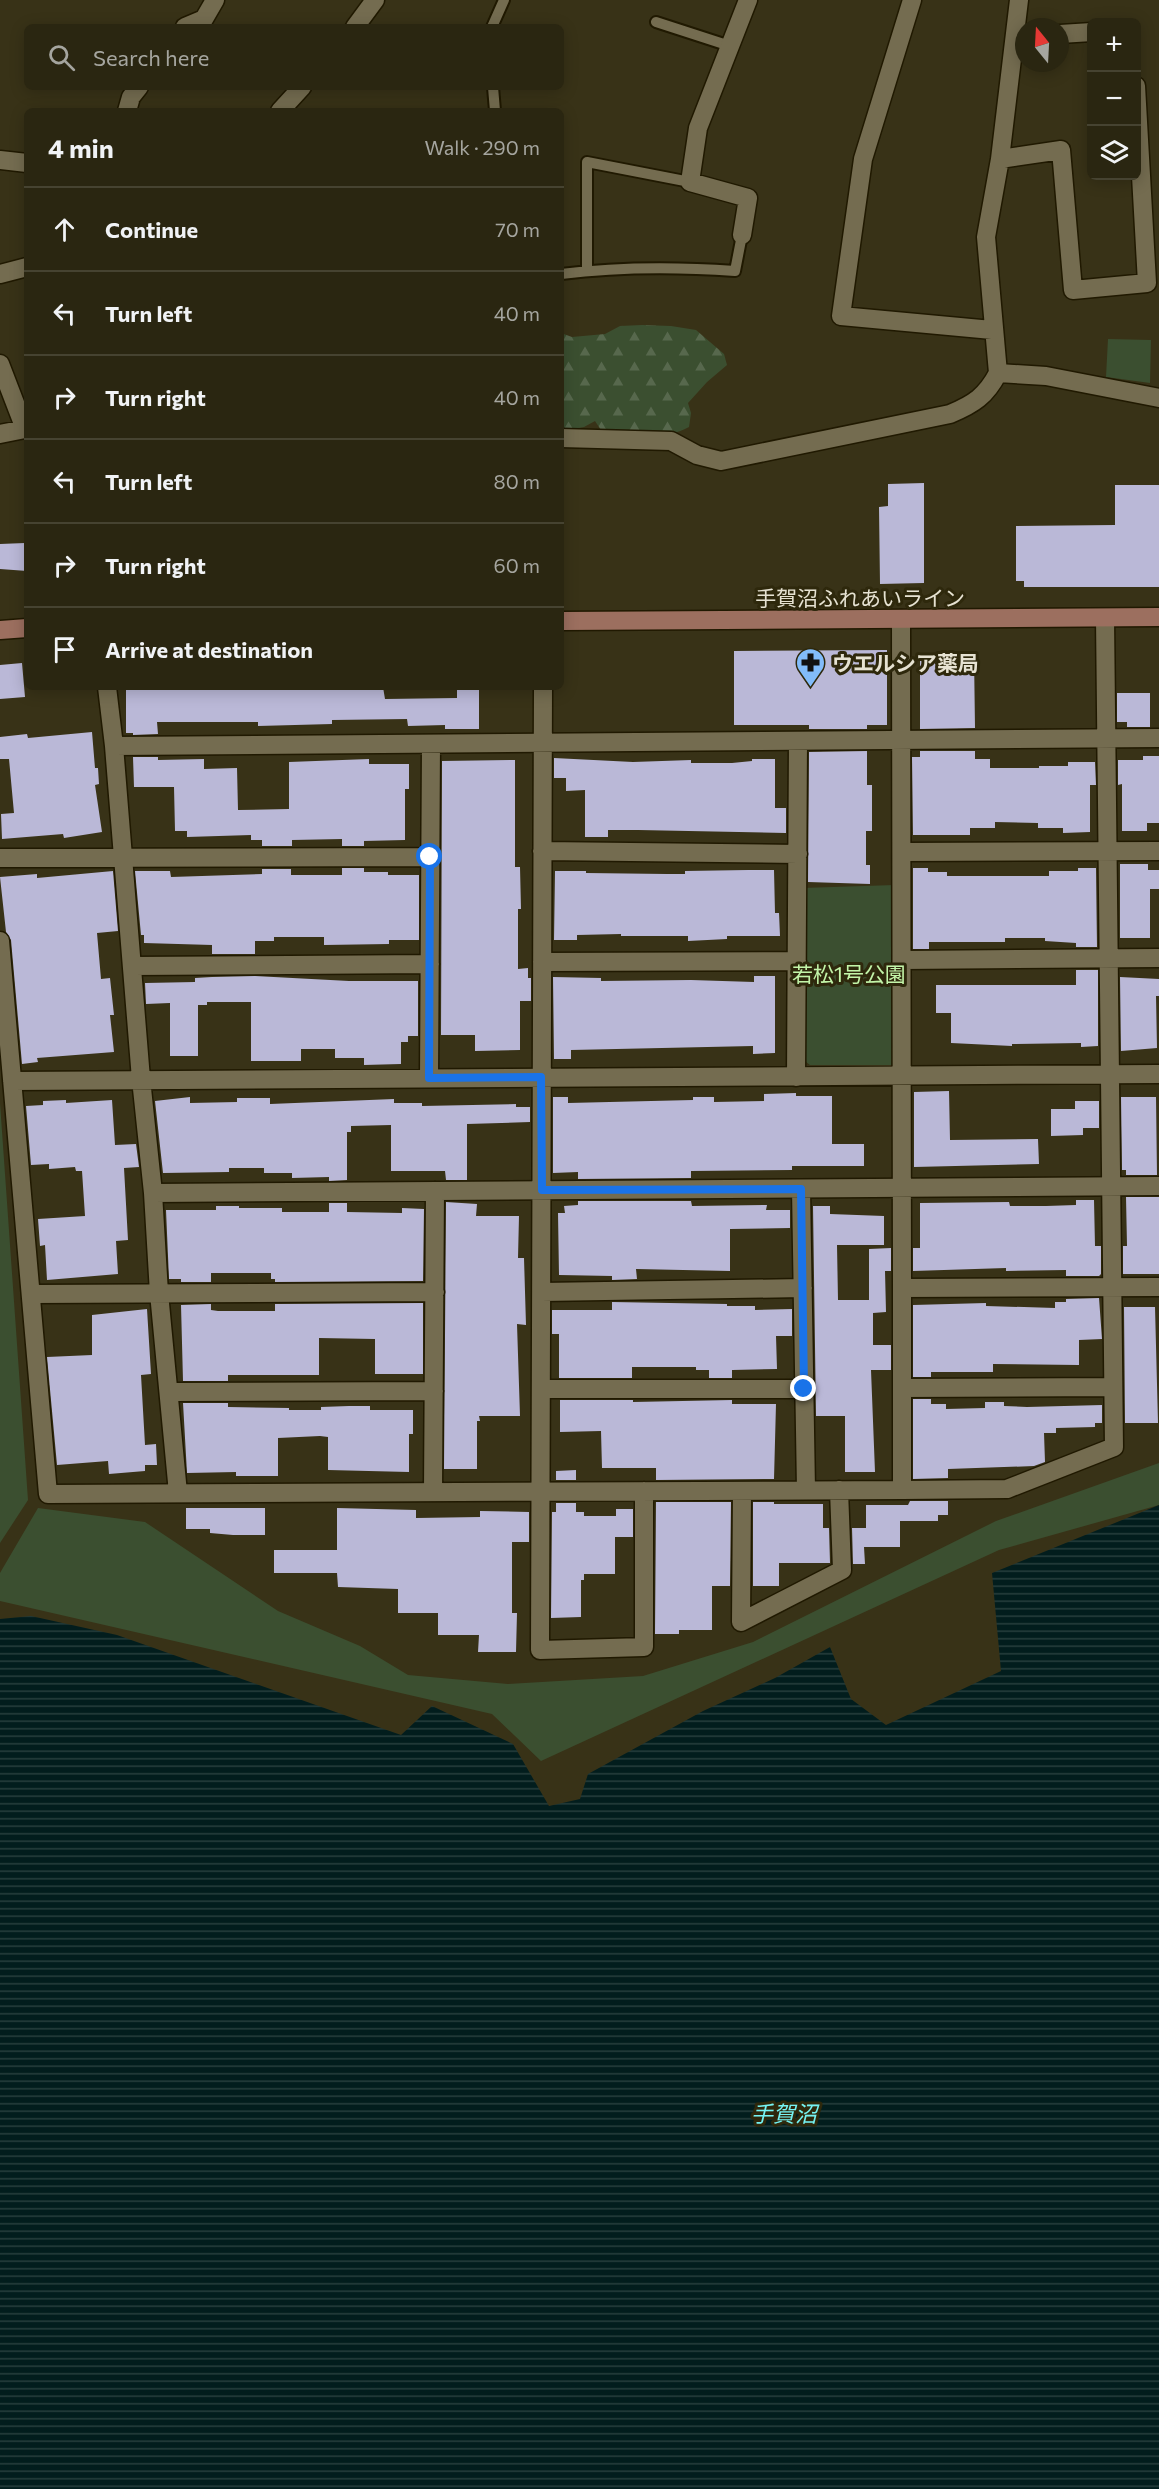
<!DOCTYPE html>
<meta charset="utf-8">
<style>
body{margin:0;font-family:Commissioner,"Noto Sans JP",sans-serif;background:#322e1a;color:#f1f3f6}
.controls{position:absolute;right:18px;top:18px;display:grid;overflow:hidden;border-radius:9px;box-shadow:0 3px 15px #0003}
.controls button{width:54px;height:54px;display:grid;place-items:center;padding:0;border:0;border-bottom:2px solid #464331;background:#2a2611;color:#f1f3f6;font:30px sans-serif}
.compass{position:absolute;left:1015px;top:18px;width:54px;height:54px;border-radius:50%;background:#2a2611;box-shadow:0 3px 15px #0003;rotate:342deg}
.stop{position:absolute;width:18px;height:18px;margin:-14px;border:4px solid #1a73e8;border-radius:50%;background:#fff}
.stop.end{background:#1a73e8;border-color:#fff;box-shadow:0 2px 6px #0008}
.list{margin:0;padding:0;list-style:none}
h2{display:flex;justify-content:space-between;align-items:center;height:78px;margin:0;padding:0 24px;font-size:26px}
h2 small{font-size:20px;font-weight:400;color:#a5a59f}
.list li{display:grid;grid-template-columns:39px 1fr auto;gap:18px;align-items:center;box-sizing:border-box;height:84px;padding:0 24px;border-top:2px solid #464331}
.list b{display:block;font-size:22px;white-space:nowrap}
.list em{font-size:20px;font-style:normal;color:#a5a59f}
.icon{flex:none;width:33px;height:33px;fill:none;stroke:currentColor;stroke-width:2;stroke-linecap:round;stroke-linejoin:round}
.map{position:relative;flex:none;width:1159px;height:2489px;overflow:hidden}
.search{position:absolute;background:#2a2611;box-shadow:0 3px 15px #0003;left:24px;top:24px;width:540px;height:66px;display:flex;align-items:center;gap:15px;box-sizing:border-box;padding:0 21px;border-radius:9px;color:#a5a59f;font-size:22px}
.panel{position:absolute;background:#2a2611;box-shadow:0 3px 15px #0003;left:24px;top:108px;width:540px;height:582px;border-radius:9px}
.map>svg:first-child{display:block}
.forest{fill:url(#forest-firs)}
.park{fill:#3b4f30}
.water{fill:url(#water-rules)}
.building{fill:#bab8d7}
.lines{fill:none;stroke-linecap:round;stroke-linejoin:round}
.lane-casing{stroke:#201901;stroke-width:14}
.street-casing{stroke:#201901;stroke-width:21}
.secondary-casing{stroke:#201901;stroke-width:21}
.lane{stroke:#746c50;stroke-width:10}
.street{stroke:#746c50;stroke-width:18}
.secondary{stroke:#9c6f5f;stroke-width:18}
.route{stroke:#1a73e8;stroke-width:8}
.labels{text-anchor:middle;dominant-baseline:central;stroke-width:6;stroke-linejoin:round;paint-order:stroke}
.street-label{font-size:21px;fill:#e6e2d2;stroke:#2e280c}
.poi-label{font-size:21px;font-weight:bold;fill:#e6e2d2;stroke:#2e280c;text-anchor:start}
.park-label{font-size:21px;fill:#c3f5a9;stroke:#2e280c}
.water-label{font-size:22px;font-style:italic;fill:#75f3f3;stroke:#2e280c}
</style>
<div class="map">
<svg width="1159" height="2489" viewBox="0 0 1159 2489">
<defs>
<pattern id="forest-firs" width="22" height="20" patternUnits="userSpaceOnUse" patternTransform="scale(1.5)"><rect width="22" height="20" fill="#3b4f30"/><path d="M5 1l3.5 6h-7zM16 11l3.5 6h-7z" fill="#57684d"/></pattern>
<pattern id="water-rules" width="6" height="5" patternUnits="userSpaceOnUse" patternTransform="scale(1.5)"><rect width="6" height="5" fill="#021d1d"/><path d="M0 2.5h6" fill="none" stroke="#273e3d"/></pattern>
</defs>
<rect width="100%" height="100%" fill="#383217"/>
<path class="forest" d="M642 325 671 326 696 330 724 354 727 365 707 382 688 403 691 413 689 427C664 441 631 434 603 433L595 421 584 427 561 431V333L572 337 605 334 620 326Z"/>
<path class="park" d="M1108 339 1151 340 1150 383 1106 377Z
M895 885 897 1065H810L801 1058 802 888Z
M0 1103 28 1500 0 1543Z
M1159 1463V1505L999 1550 541 1761 492 1714 0 1601V1573L38 1508 145 1522 278 1611 360 1646 408 1675 508 1684 643 1676 753 1642 996 1521Z"/>
<path class="water" d="M1159 1505V2489H0V1619L31 1616 117 1635 401 1735 432 1706 513 1744 549 1806 580 1799 588 1774 703 1711 775 1678 830 1647 851 1699 886 1725 1001 1671 992 1573Z"/>
<path class="building" d="M924 483V583L880 584 879 507 888 506V484Z
M1115 485H1159V587H1024V581H1016V526L1115 525Z
M25 543 27 545V571L0 569V544Z
M887 650V725H867V729H809V725H734V651Z
M920 655H974L975 728 920 729Z
M22 663 25 697 0 699V665Z
M126 687H383L385 699 457 698V687H479V729H445V725L408 726 407 719 332 720V724L258 726V722H157L158 734 133 735V733H126Z
M1117 693H1150V727H1127V722H1117Z
M92 732 95 768H98L99 784 95 785 102 832 64 838 63 834 2 839 1 814 14 813 9 759H0V737L27 734 28 738Z
M867 751V785H872V831H866V865H870V884L808 882 809 752Z
M920 751H975V759H990V768H1039V766H1068V762H1095L1096 785H1090V832L1063 833V828H1038V823L995 822V828H970V835H913L912 757H920Z
M1143 756H1159V823H1147V831H1122V784L1118 785V760H1143Z
M133 757H158V760L204 759V769L237 768 238 810 289 809V762L369 759V764H409V789H405V840L364 841V846H342V839L292 840V846H262V840H251V835L187 837V831H175L174 787H134Z
M554 758 633 762 691 760V763H732L752 761V759H775V808H786V833L638 830H608V837H585V790L566 791V778H554Z
M515 760V867H520L521 909H518V969L528 968V978H531V1001H520V1050L475 1051V1035H441L442 761Z
M1120 864H1148V870H1159V889H1150V938H1120Z
M342 868H364V872H388V875H419V940H389V944L324 945V937H274V941H255V954H212V945L144 943V935H141L135 871H170L171 877 262 874V869H291V875H342Z
M913 868H928V872H947V876H1049V871H1078V868H1096L1097 947H1076V943L1045 941V938H1005V942H929V949H913Z
M748 870H774L775 913H779L780 936H727V939L688 941V936H621V934L577 935V940H554L555 871H586V873L667 874H685V871Z
M113 871 118 931 97 933 101 979 110 978 114 1015H110L114 1052 37 1058 38 1062 22 1064 11 940 6 932 0 877 37 874V878Z
M1076 970H1098V1046L1081 1047V1043L1012 1044V1046L951 1043V1013H936V985H1076Z
M255 976 349 981H418V1036H408V1042H401V1064L364 1065V1058H335V1049H301V1061H251V1002H207V1005H198V1056H170V1003L146 1004 145 983 195 982V978L212 977Z
M754 976H775V1053L753 1054V1046L571 1050V1059H554L553 977 601 978V981L691 980 754 982Z
M1120 977 1159 979V996H1156L1157 1048 1121 1051Z
M949 1091 950 1140 1038 1139 1039 1164 914 1167V1092Z
M796 1093V1096H832V1144H864V1166H792V1170L691 1171V1178L578 1179V1172L553 1173V1097H568V1103L693 1100V1097H714V1102L764 1101V1094Z
M190 1097V1103L237 1102V1098H270V1104L394 1099V1103H422V1106L516 1104V1107H530V1122L467 1124V1180H446L445 1171H391V1125L351 1126V1132H347V1180L329 1181V1177L292 1178V1173H264V1168H229V1172L163 1173 155 1101Z
M1121 1097H1156L1157 1175H1126V1170H1122Z
M66 1100V1103L112 1100 115 1145 136 1144 139 1167 124 1168 128 1240 116 1241 118 1274 47 1280 45 1245 40 1246 38 1219 85 1216 82 1171H76L75 1167 49 1169V1164L31 1165 26 1106 43 1105V1101Z
M1075 1101H1099V1128H1083V1135L1051 1136V1109H1075Z
M1126 1197H1159V1274H1123V1246H1127Z
M1076 1200H1094L1095 1246H1101V1274L1099 1276H1066V1270L1006 1271V1268L913 1271V1248H920V1203L1009 1202 1010 1206H1046L1076 1205Z
M578 1201H691L692 1206 767 1205 766 1210H790V1228L730 1229V1271L636 1269 637 1279 612 1280V1276L559 1275 558 1213H565L564 1206 578 1205Z
M446 1202 477 1204 476 1216H519L518 1258H524L526 1325 517 1324 520 1416H479L480 1421H477V1469H444Z
M329 1203H347V1212L402 1213V1208L424 1209 423 1281 275 1282V1279H271V1273H211V1282H181V1279H169L166 1210H216V1206H239V1208H282V1212H329Z
M813 1206H830V1214L884 1216V1245H837L838 1300H869V1249L891 1248V1271H885L886 1312 873 1313V1345H891V1370H871L875 1472H845V1416H816Z
M1099 1298 1102 1339 1079 1340V1365L993 1364V1372H931V1377H913V1305L986 1303V1306L1055 1308V1302H1066V1299Z
M612 1302 727 1304V1306H755V1310L792 1309V1336H776L777 1369 732 1370V1378H709V1370H696V1367H632V1378H559V1334H552V1310H612Z
M423 1303V1374H375V1339L319 1338V1375H228V1381H183L181 1305 211 1304V1310L218 1311H275V1304Z
M1124 1307H1155L1158 1423H1125Z
M147 1309 151 1374 141 1375 145 1445 156 1444 157 1465H145V1471L109 1474 108 1461 57 1465 47 1357 92 1355V1315Z
M913 1399H931V1404H946V1409L985 1408V1402H1004V1406L1027 1407 1102 1405V1423H1095V1427L1056 1428V1433H1044L1045 1462 1034 1466 948 1469V1478L913 1479Z
M560 1400H633V1402L732 1400V1404H776L774 1479 656 1480V1468H602L601 1431 560 1432Z
M183 1403H228V1407L289 1408V1410H321V1407L349 1406H370V1410H413V1434H409V1472L328 1470V1437L320 1436 278 1438V1476H236V1472L187 1473Z
M576 1470V1480H556V1471Z
M910 1501H948V1515H938V1521H900V1547H864L865 1564H853L852 1528H866V1505H908Z
M656 1502H731L730 1586H712V1630H679V1634H655Z
M753 1502H774V1504H823V1528H829L830 1563H779V1586H753Z
M556 1503H576V1512H584V1516H616V1509H633V1537H615V1574H584V1580H581V1617L551 1618 552 1512H556Z
M186 1508H265V1535H233L210 1533V1529H186Z
M337 1508 416 1510V1518L480 1517V1511L529 1512V1542H512V1613H517L516 1652H478L479 1635H438V1613H398V1589L338 1587 337 1573H274V1550H337Z"/>
<g class="lines">
<defs>
<path id="lane" d="M656 22 730 46
M492 27 504 0
M493 87 495 111
M587 271V162L690 182
M561 274C618 267 677 267 735 271L742 235"/>
<path id="street" d="M912 0 863 159 841 316 992 330
M185 27 204 19 215 0
M355 27 375 0
M1060 34 1092 32
M127 111 131 97 139 87
M280 111 302 87
M1000 159 1061 150 1073 290 1147 283 1136 86
M0 160 27 163
M742 235 748 198 690 182 698 128 748 0
M0 274 27 267
M0 364 25 429 27 428
M998 373 986 237 1000 159 1019 0
M0 434 25 429
M561 438 671 441 697 455 721 461 950 414C974 404 986 396 998 373L1046 376 1159 398
M901 619 902 1288
M107 687 114 746 1159 738
M543 687 540 1650 644 1647V1491
M114 746 141 1079 153 1193 1159 1186
M542 851 798 854
M903 852 1159 851
M0 858 430 857
M0 941 48 1494 902 1490V1288L1159 1287
M903 960 1159 958
M542 962 797 961
M132 966 430 964
M796 1077 798 741
M429 1078 431 744
M12 1081 1159 1074
M801 1189 806 1490
M153 1193 159 1293 178 1493
M542 1292 803 1288
M33 1294 435 1292
M902 1388 1113 1387
M541 1389H804
M169 1392 434 1391
M902 1490 1007 1489 1114 1447 1105 618
M742 1491 741 1622 842 1570 839 1490
M433 1492 435 1191"/>
<path id="secondary" d="M561 621 1159 617
M0 630 27 628"/>
</defs>
<use href="#lane" class="lane-casing"/>
<use href="#street" class="street-casing"/>
<use href="#secondary" class="secondary-casing"/>
<use href="#lane" class="lane"/>
<use href="#street" class="street"/>
<use href="#secondary" class="secondary"/>
</g>
<g class="lines">
<path class="route" d="M430 857 429 1078 541 1077 542 1190 801 1189 804 1389"/>
</g>
<defs>
<symbol id="pharmacy-pin" viewBox="-11 -11 22 30"><path d="M0 17L-7.5 6A9.5 9.5 0 1 1 7.5 6Z" fill="#82bcfa" stroke="#2e280c"/><path d="M-2-6h4v4h4v4h-4v4h-4v-4h-4v-4h4Z" fill="#111"/></symbol>
</defs>
<g fill-rule="evenodd">
<use href="#pharmacy-pin" x="794" y="646" width="33" height="45"/>
</g>
<g class="labels">
<g class="street-label">
<text x="860" y="597">手賀沼ふれあいライン</text>
</g>
<g class="poi-label">
<text x="832" y="662">ウエルシア薬局</text>
</g>
<g class="park-label">
<text x="849" y="973">若松1号公園</text>
</g>
<g class="water-label">
<text x="784" y="2113">手賀沼</text>
</g>
</g>
</svg>
<div class="controls">
<button>+</button>
<button>−</button>
<button><svg class="icon" aria-label="layers" viewBox="0 0 24 24"><path d="M12 4l9 5-9 5-9-5zM3 14l9 5 9-5"/></svg></button>
</div>
<svg class="compass" viewBox="-18 -18 36 36"><path d="M0-13l5 13h-10z" fill="#e53935"/><path d="M0 13l5-13h-10z" fill="#a5a59f"/></svg>
<div class="stop" style="left:430px;top:857px"></div>
<div class="stop end" style="left:804px;top:1389px"></div>
<div class="search"><svg class="icon" aria-label="search" viewBox="0 0 24 24"><circle cx="10" cy="10" r="6"/><path d="M15 15l6 6"/></svg>Search here</div>
<section class="panel">
<h2>4 min<small>Walk · 290 m</small></h2>
<ul class="list">
<li><svg class="icon" aria-label="ahead" viewBox="0 0 24 24"><path d="M12 20V5M6 11l6-6 6 6"/></svg><div><b>Continue</b></div><em>70 m</em></li>
<li><svg class="icon" aria-label="left" viewBox="0 0 24 24"><path d="M17 20v-9H6M10 6l-5 5 5 5"/></svg><div><b>Turn left</b></div><em>40 m</em></li>
<li><svg class="icon" aria-label="right" viewBox="0 0 24 24"><path d="M7 20v-9h11M14 6l5 5-5 5"/></svg><div><b>Turn right</b></div><em>40 m</em></li>
<li><svg class="icon" aria-label="left" viewBox="0 0 24 24"><path d="M17 20v-9H6M10 6l-5 5 5 5"/></svg><div><b>Turn left</b></div><em>80 m</em></li>
<li><svg class="icon" aria-label="right" viewBox="0 0 24 24"><path d="M7 20v-9h11M14 6l5 5-5 5"/></svg><div><b>Turn right</b></div><em>60 m</em></li>
<li><svg class="icon" aria-label="arrive" viewBox="0 0 24 24"><path d="M6 21V4h12l-3 4 3 4H6"/></svg><div><b>Arrive at destination</b></div></li>
</ul>
</section>
</div>
